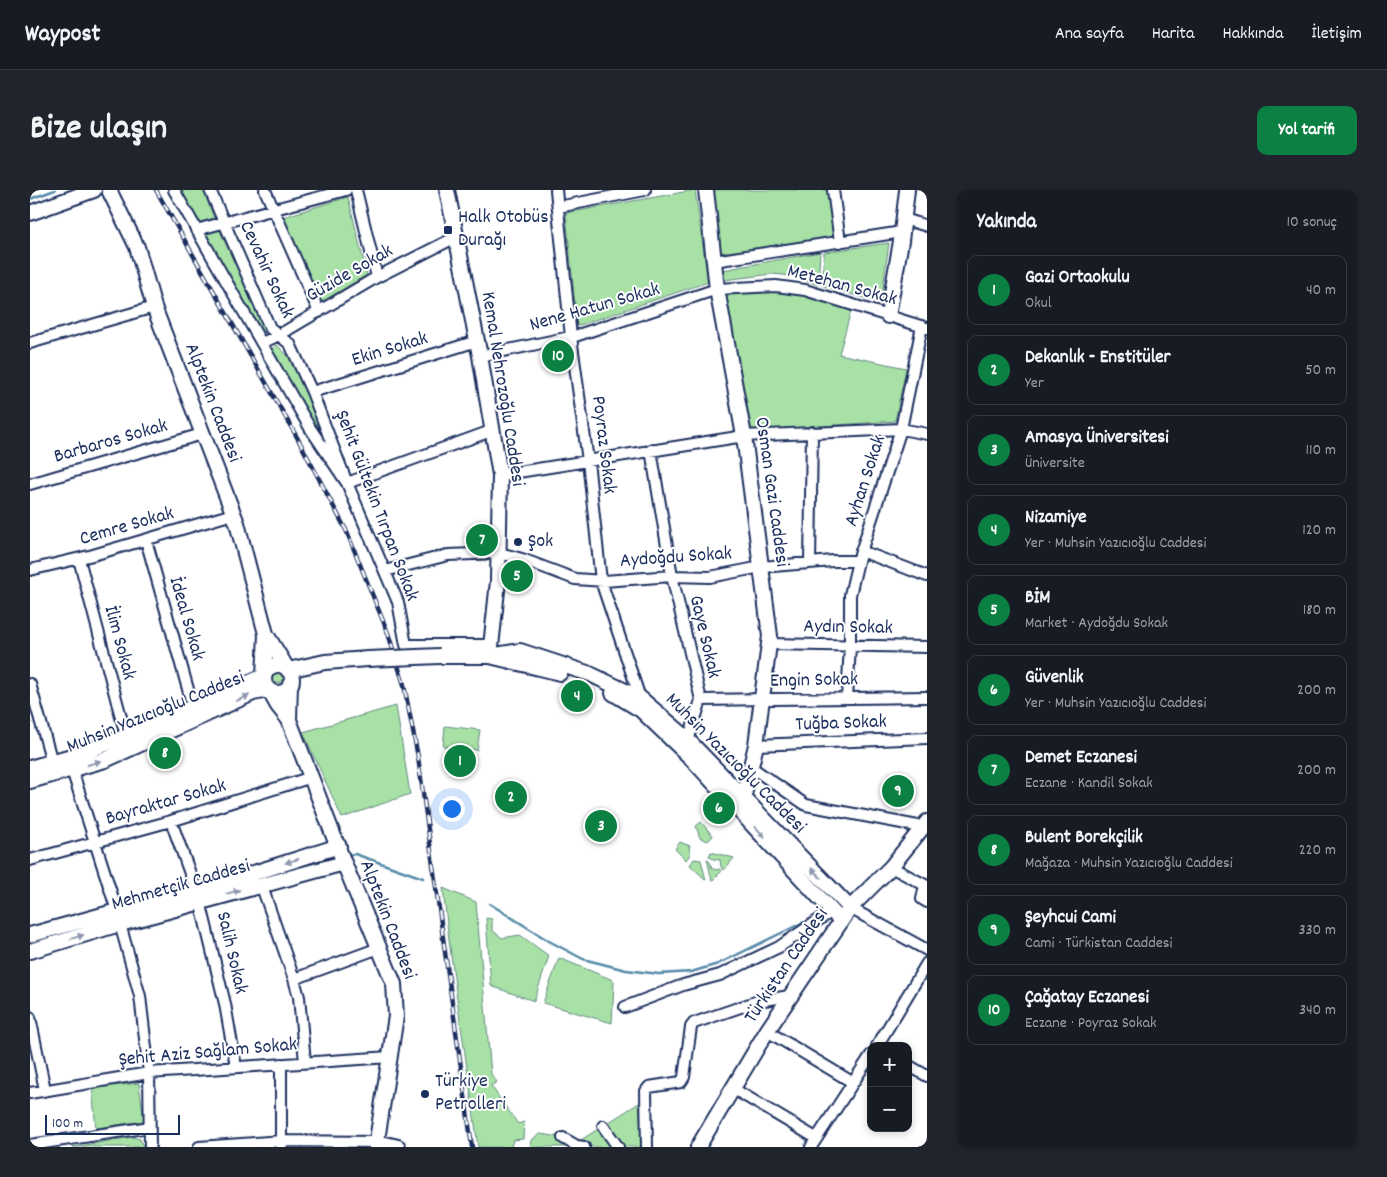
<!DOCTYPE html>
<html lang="tr">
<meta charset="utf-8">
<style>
body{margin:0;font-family:Dekko,sans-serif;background:#20242c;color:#f1f3f6}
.controls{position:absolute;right:15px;bottom:15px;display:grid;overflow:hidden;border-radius:10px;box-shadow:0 2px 8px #0003}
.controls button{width:45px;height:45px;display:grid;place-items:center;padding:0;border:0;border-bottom:1px solid #363941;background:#171b24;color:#f1f3f6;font:25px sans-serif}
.scale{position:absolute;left:15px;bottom:12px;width:135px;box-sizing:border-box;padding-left:5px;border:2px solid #1b2f5e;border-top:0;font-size:14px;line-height:18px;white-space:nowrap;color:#1b2f5e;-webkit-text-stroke:4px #fff;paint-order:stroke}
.you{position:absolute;left:421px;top:618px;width:18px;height:18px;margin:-12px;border:4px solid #fff;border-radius:50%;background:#1a73e8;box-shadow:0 0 0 8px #1a73e833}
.badge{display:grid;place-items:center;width:32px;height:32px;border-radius:50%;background:#0b8043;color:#fff;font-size:16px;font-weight:700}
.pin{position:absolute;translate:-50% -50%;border:2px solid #fff;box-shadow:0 1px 5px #0006}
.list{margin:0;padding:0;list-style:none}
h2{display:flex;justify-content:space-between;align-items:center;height:65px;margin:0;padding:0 20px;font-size:21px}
h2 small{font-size:16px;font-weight:400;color:#9ea1a6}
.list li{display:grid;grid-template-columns:32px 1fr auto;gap:15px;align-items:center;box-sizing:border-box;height:70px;margin:0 10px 10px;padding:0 10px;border:1px solid #363941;border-radius:10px}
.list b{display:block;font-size:19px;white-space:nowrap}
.list p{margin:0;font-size:16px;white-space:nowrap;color:#9ea1a6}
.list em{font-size:16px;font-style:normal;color:#9ea1a6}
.map{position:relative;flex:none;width:897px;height:957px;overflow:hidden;border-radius:10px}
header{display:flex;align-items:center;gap:30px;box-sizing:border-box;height:70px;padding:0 25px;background:#171b24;border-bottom:1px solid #363941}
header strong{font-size:24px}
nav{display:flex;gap:28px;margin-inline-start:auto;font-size:18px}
.intro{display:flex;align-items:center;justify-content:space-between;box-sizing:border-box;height:120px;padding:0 30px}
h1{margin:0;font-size:35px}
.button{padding:12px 22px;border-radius:10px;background:#0b8043;color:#fff;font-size:18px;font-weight:700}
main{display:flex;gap:30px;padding:0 30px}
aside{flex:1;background:#171b24;border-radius:10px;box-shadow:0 2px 8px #0003}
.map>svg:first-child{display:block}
.green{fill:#a8e1a5;stroke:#628882}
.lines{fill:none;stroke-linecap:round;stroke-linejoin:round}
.stream{stroke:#548aa8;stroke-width:2.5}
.street-casing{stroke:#1b2f5e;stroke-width:14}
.secondary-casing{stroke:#1b2f5e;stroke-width:18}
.street{stroke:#fff;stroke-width:10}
.secondary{stroke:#fff;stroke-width:14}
.rail-casing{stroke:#1b2f5e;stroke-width:4.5}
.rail{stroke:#fff;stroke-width:2.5;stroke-dasharray:8;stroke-linecap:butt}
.secondary-bridge-casing{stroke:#1b2f5e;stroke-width:18;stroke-linecap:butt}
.secondary-bridge{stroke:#fff;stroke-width:14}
.oneway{fill:#8d97ae}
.poi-dot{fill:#1b2f5e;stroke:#fff;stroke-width:2}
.labels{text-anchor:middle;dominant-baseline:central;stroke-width:4;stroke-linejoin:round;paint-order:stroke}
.poi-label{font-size:20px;fill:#1b2f5e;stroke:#fff;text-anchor:start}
.street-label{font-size:20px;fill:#1b2f5e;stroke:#fff}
</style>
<header>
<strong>Waypost</strong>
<nav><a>Ana sayfa</a><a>Harita</a><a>Hakkında</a><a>İletişim</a></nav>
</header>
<div class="intro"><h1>Bize ulaşın</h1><a class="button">Yol tarifi</a></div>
<main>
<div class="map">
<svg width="897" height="957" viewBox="0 0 897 957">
<rect width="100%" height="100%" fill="#fff"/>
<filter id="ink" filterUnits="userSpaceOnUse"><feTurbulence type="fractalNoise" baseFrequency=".02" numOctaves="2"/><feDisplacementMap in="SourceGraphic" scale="10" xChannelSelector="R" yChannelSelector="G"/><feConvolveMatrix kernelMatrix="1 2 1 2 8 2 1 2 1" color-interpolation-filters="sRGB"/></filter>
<g filter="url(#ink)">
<path class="green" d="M150 0H173L184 28 167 33Z
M665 0 678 92 547 136 536 23Z
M682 0H798L804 47 691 63Z
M318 7 337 85 290 113 253 27Z
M189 39 237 141 233 144 173 42Z
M859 53 851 113 793 96 794 62Z
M790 62 788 95 763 86 742 84 694 90 693 80Z
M740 100 783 107 821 121 809 164 876 178 865 231 718 241 695 104Z
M247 155 266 174 309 276 241 160Z
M240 486a7 7 0 1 1 14 0a7 7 0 1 1-14 0Z
M366 516 380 604 312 628 273 542Z
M415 536 450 540 447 560 413 556Z
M671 632 683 646 678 651 670 648 666 636Z
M650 652 660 656 659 660 661 663 656 670 645 659Z
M681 662 704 668 694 680 691 677 690 670 683 669 679 666Z
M664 669 671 670 676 690 660 675Z
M677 669 680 672 682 678 686 680 690 679 692 681 682 691Z
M413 698 446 712 461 884 467 892 461 896 488 934 494 932 493 949 483 950 481 957H448C437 871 422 785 413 698Z
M456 728 462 729V740L472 748 490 745 519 766 504 811 461 796Z
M529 768 583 790 584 792 582 833 513 813Z
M109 893 114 931 66 938 62 898Z
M609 913 612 957H500L501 950 510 944 551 950Z
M102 947 110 949 113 957H43Z"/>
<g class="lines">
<path class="stream" d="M0 9 25 0
M316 665 325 664 393 688
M270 675 306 666
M460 714 519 751 553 769 596 780 629 784 661 782 688 774 774 732"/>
<defs>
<path id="street" d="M144 0 280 238 317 293 461 241
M180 0 240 138 260 154 282 202 317 293 368 412 376 455H461
M235 0 289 122
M326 0 347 87
M526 0 541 147 558 271 571 391 610 508
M803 0 810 52
M528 17 615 0
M874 29 897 36
M166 40 316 0
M684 71 872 42
M0 153 124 117
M232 153 249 145 347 87 426 47
M450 166 545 146 687 99 746 96 775 100 897 138
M282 202 447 151
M621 260 642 386 671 510 658 551
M470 285 714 246 871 239 897 244
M0 294 172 244
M116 350 163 517
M831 361 897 386
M49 369 96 546
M780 373 782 242
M0 380 63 365 203 324
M355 381 418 365 469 363 492 369 545 389 574 391 642 386 680 387 731 377 803 371H828
M739 454 897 457
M0 494 22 572
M817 508 820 456V405L828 371 871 239 892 136
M671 510 897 507
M726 555 897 548
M721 577 776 615 893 637
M42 580 87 721
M141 631 170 711 195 814 206 877
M0 670 141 631 282 587
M861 677 895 695 892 709 897 712
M231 694 264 789 349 758
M820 718 897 760
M90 734 110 806 119 883 120 957
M264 789 269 807 275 872
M595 817 653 795 690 785 749 757 802 721
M0 827 15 900
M737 841 822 892
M847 856 897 773
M251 874V957
M878 875 897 886
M702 898 786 948
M0 903 119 883 360 867
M573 936 588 957
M533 948 547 956 554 957
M0 955 120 937
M169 957 252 951 347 952
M617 957 616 901 619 897 651 892 654 887 661 837 664 833 728 811 760 806
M781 957 841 865"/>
<path id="secondary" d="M417 0 450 166 470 285 468 391 460 466 490 461 560 484 610 508 651 543 820 718
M676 0 687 99 714 246 740 446 726 555 713 609
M0 23 64 0
M858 126 871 51 877 0
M236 444 258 480 295 472 338 469
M410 466H460L530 483
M234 489a14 14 0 1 1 28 0a14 14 0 1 1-28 0Z
M583 503 611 520 661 568 811 731
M259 530 260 494
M0 578 52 563 102 544 234 486 236 444 207 333 124 117 107 57 79 0
M0 591 75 570 223 503 239 500 248 516 259 530 314 673 364 794 366 826 346 957
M0 745 211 687 309 656
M0 761 90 734 314 673
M347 952 368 957
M668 957 737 841 820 718 861 677 897 632"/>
</defs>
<use href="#street" class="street-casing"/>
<use href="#secondary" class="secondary-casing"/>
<use href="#street" class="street"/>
<use href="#secondary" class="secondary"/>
<defs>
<path id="rail" d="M126 0 268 249 316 340 358 443 374 495 388 567 442 957"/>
</defs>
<use href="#rail" class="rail-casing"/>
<use href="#rail" class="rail"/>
<defs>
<path id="secondary-bridge" d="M338 469 410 466"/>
</defs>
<use href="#secondary-bridge" class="secondary-bridge-casing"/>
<use href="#secondary-bridge" class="secondary-bridge"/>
</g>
<defs><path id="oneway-solid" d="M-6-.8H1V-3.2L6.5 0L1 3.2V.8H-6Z" transform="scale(1.25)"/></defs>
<g class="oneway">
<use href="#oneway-solid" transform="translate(213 508) rotate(-24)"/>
<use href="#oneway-solid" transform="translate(64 573) rotate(-18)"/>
<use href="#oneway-solid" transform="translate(730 642) rotate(48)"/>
<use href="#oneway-solid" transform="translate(262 671) rotate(162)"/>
<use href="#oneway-solid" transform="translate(786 683) rotate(-135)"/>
<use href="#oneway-solid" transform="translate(203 702) rotate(-16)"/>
<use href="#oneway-solid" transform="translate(47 747) rotate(-17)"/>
</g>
</g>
<g class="poi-dot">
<rect x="413" y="35" width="10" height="10" rx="2.5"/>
<circle cx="488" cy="352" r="5"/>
<circle cx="395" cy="904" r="5"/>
</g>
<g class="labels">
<g class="poi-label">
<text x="428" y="28">Halk Otobüs<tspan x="428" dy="23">Durağı</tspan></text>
<text x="498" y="352">Şok</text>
<text x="405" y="892">Türkiye<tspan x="405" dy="23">Petrolleri</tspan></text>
</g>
<g class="street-label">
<text transform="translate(236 80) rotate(65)">Cevahir Sokak</text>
<text transform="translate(320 84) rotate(-30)">Güzide Sokak</text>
<text transform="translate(812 96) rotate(15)">Metehan Sokak</text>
<text transform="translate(565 118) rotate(-16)">Nene Hatun Sokak</text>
<text transform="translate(360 160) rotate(-17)">Ekin Sokak</text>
<text transform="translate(472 199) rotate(81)">Kemal Nehrozoğlu Caddesi</text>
<text transform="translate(182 213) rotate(69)">Alptekin Caddesi</text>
<text transform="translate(81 252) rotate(-16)">Barbaros Sokak</text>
<text transform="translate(573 255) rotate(83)">Poyraz Sokak</text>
<text transform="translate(836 291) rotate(-72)">Ayhan Sokak</text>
<text transform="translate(741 302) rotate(82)">Osman Gazi Caddesi</text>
<text transform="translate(346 316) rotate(69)">Şehit Gültekin Tırpan Sokak</text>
<text transform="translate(97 337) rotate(-16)">Cemre Sokak</text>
<text transform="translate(646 368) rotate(-4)">Aydoğdu Sokak</text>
<text transform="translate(156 429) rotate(74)">İdeal Sokak</text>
<text transform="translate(818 438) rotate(1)">Aydın Sokak</text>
<text transform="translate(674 447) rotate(77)">Gaye Sokak</text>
<text transform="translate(89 453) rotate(75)">İlim Sokak</text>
<text transform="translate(784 491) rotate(-1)">Engin Sokak</text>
<text transform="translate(126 523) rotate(-22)">Muhsin Yazıcıoğlu Caddesi</text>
<text transform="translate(811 534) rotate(-2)">Tuğba Sokak</text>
<text transform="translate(705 574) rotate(45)">Muhsin Yazıcıoğlu Caddesi</text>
<text transform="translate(136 613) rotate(-16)">Bayraktar Sokak</text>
<text transform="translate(151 696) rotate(-16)">Mehmetçik Caddesi</text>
<text transform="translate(357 730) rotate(69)">Alptekin Caddesi</text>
<text transform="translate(201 763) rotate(77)">Salih Sokak</text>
<text transform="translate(757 776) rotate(-56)">Türkistan Caddesi</text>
<text transform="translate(178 863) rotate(-5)">Şehit Aziz Sağlam Sokak</text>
</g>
</g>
</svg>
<div class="controls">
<button>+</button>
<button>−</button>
</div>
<div class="scale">100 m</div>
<div class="you"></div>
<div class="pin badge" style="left:430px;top:571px">1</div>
<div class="pin badge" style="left:481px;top:607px">2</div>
<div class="pin badge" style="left:571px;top:636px">3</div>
<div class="pin badge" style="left:547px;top:506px">4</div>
<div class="pin badge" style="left:487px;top:386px">5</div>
<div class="pin badge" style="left:689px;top:618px">6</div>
<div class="pin badge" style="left:452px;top:350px">7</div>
<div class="pin badge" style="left:135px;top:563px">8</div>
<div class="pin badge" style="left:868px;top:601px">9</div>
<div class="pin badge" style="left:528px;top:166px">10</div>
</div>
<aside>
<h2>Yakında<small>10 sonuç</small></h2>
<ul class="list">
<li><span class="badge">1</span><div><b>Gazi Ortaokulu</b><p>Okul</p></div><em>40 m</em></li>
<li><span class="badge">2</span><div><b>Dekanlık - Enstitüler</b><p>Yer</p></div><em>50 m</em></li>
<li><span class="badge">3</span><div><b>Amasya Üniversitesi</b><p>Üniversite</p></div><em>110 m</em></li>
<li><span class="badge">4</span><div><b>Nizamiye</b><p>Yer · Muhsin Yazıcıoğlu Caddesi</p></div><em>120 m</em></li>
<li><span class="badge">5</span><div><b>BİM</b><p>Market · Aydoğdu Sokak</p></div><em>180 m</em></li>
<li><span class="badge">6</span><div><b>Güvenlik</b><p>Yer · Muhsin Yazıcıoğlu Caddesi</p></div><em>200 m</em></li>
<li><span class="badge">7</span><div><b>Demet Eczanesi</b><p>Eczane · Kandil Sokak</p></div><em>200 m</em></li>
<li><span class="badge">8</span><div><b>Bulent Borekçilik</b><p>Mağaza · Muhsin Yazıcıoğlu Caddesi</p></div><em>220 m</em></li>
<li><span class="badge">9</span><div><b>Şeyhcui Cami</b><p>Cami · Türkistan Caddesi</p></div><em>330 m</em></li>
<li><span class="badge">10</span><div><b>Çağatay Eczanesi</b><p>Eczane · Poyraz Sokak</p></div><em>340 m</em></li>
</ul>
</aside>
</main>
